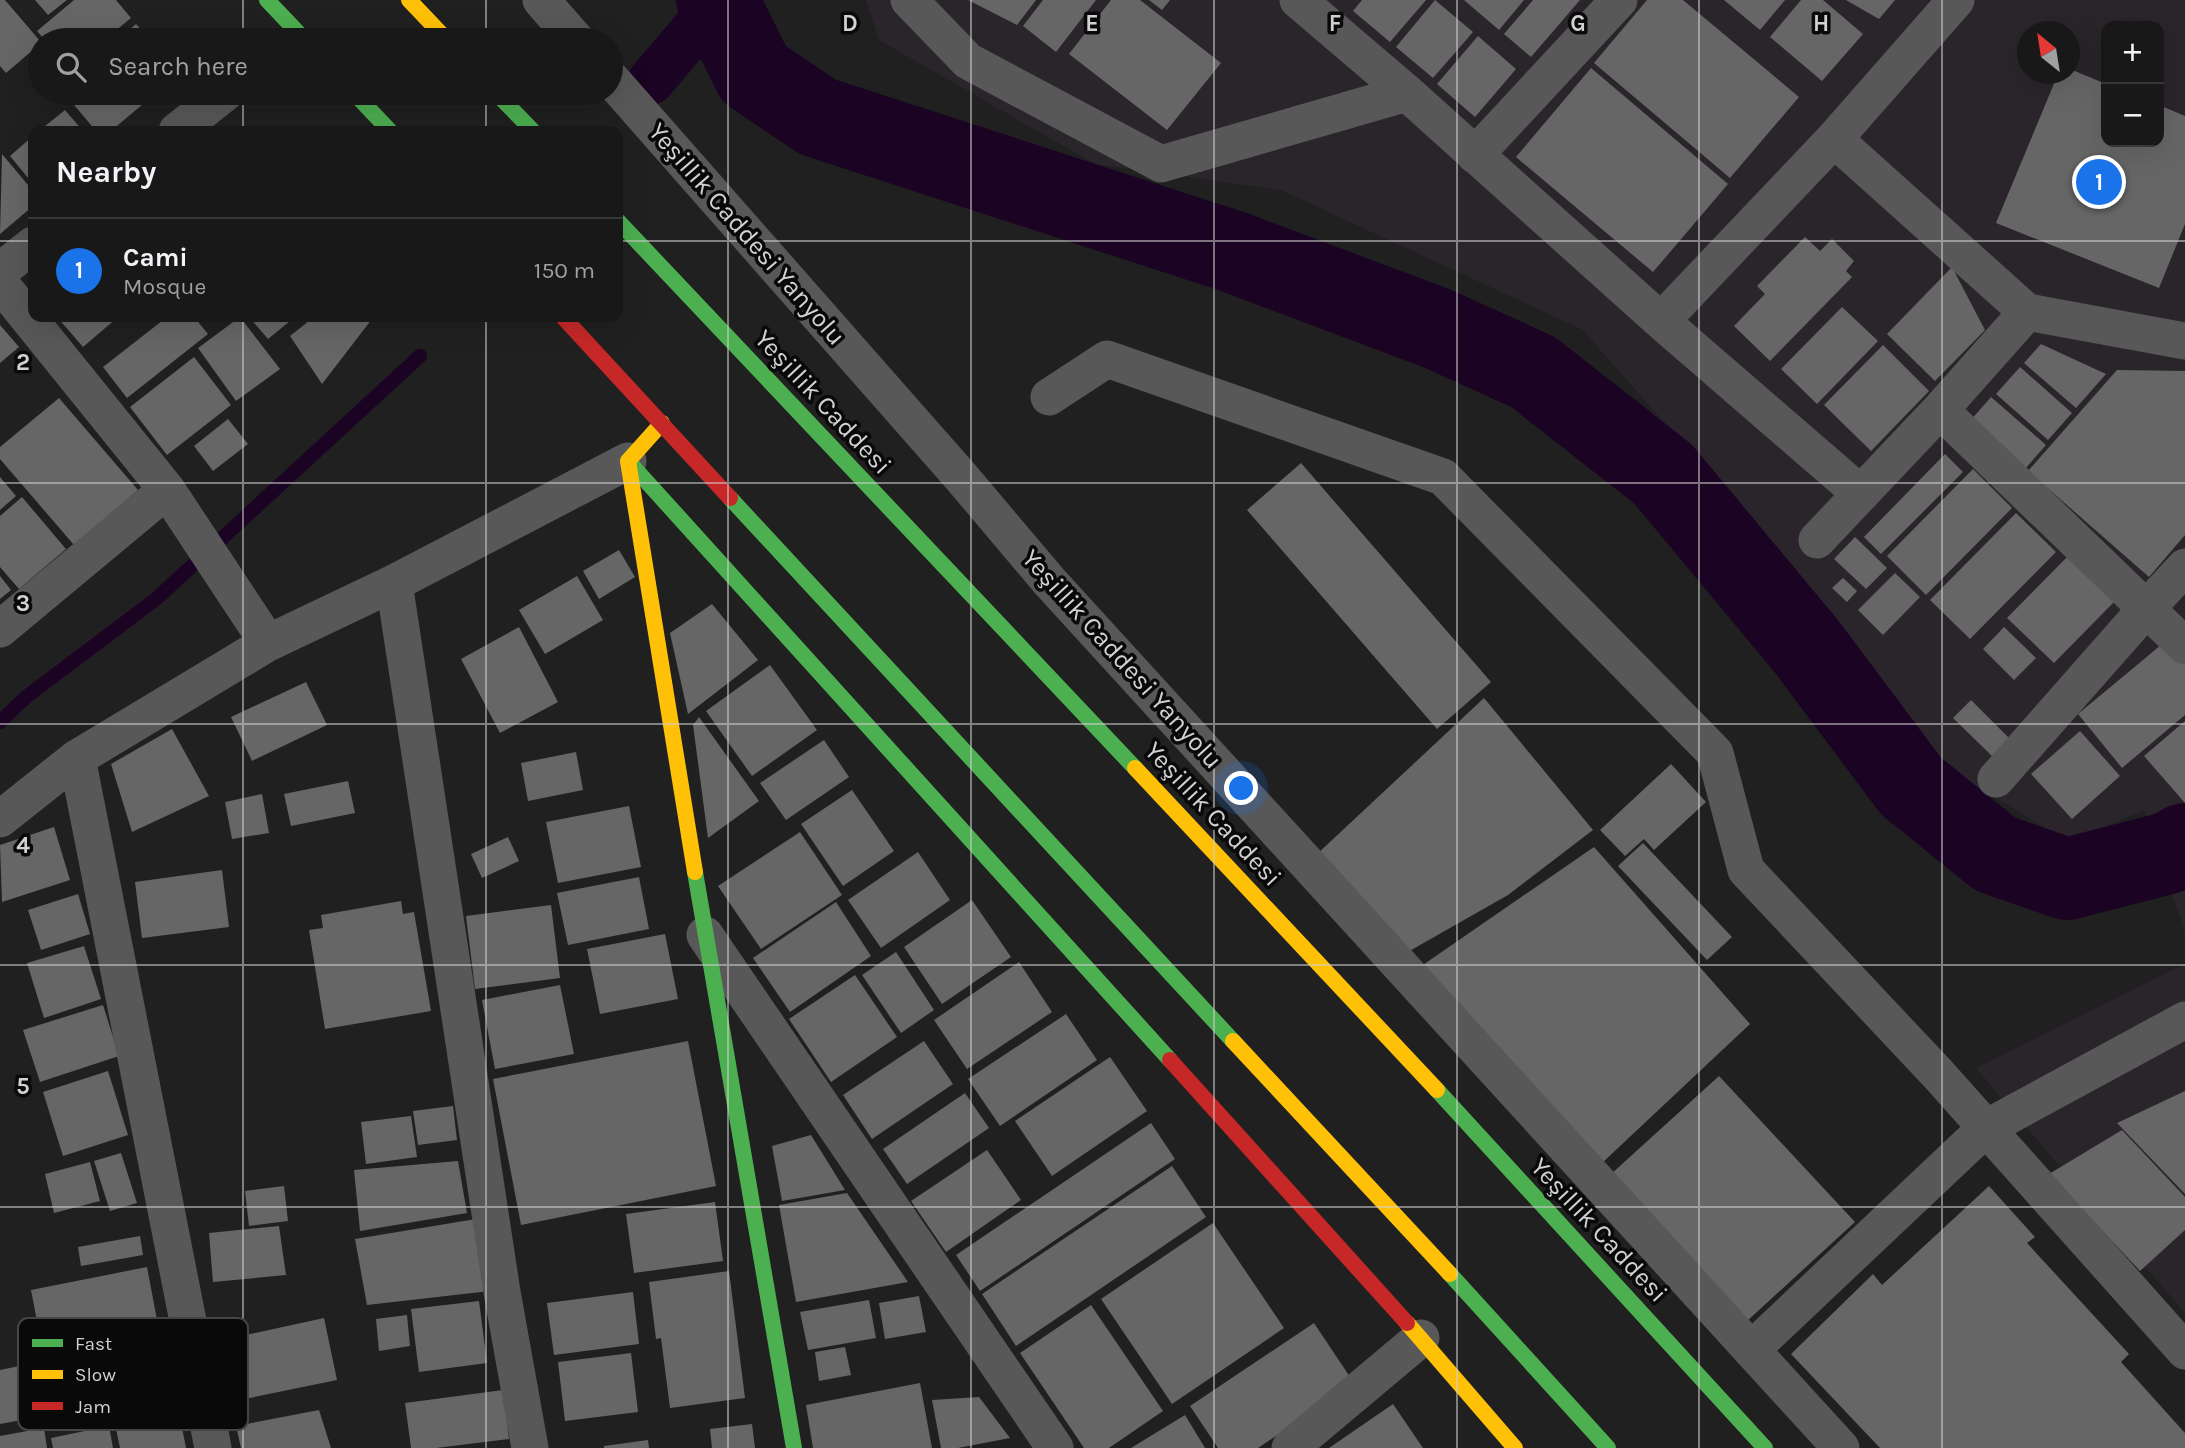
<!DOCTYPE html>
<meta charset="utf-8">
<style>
body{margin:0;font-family:Karla,sans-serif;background:#212121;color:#f1f3f6}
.controls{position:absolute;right:21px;top:21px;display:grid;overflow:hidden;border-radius:14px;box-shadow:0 7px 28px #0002}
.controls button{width:63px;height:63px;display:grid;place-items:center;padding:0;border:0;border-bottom:2px solid #363737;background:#181818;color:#f1f3f6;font:35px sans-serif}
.compass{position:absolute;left:2017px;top:21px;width:63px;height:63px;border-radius:50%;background:#181818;box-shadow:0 7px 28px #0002;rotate:330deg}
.you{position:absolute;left:1242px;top:789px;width:24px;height:24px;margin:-18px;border:5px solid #fff;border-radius:50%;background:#1a73e8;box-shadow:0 0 0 10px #1a73e833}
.badge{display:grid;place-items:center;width:46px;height:46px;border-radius:50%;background:#1a73e8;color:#fff;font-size:23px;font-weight:700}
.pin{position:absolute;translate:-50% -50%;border:4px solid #fff;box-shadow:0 2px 7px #0006}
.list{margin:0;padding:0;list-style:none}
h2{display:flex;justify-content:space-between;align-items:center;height:91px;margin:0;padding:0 28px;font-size:30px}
h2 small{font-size:23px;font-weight:400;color:#9fa0a2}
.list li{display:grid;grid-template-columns:46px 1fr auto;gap:21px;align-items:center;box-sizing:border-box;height:105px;padding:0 28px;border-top:2px solid #363737}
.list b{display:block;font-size:26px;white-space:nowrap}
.list p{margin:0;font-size:23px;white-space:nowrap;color:#9fa0a2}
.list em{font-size:23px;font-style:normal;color:#9fa0a2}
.icon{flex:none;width:38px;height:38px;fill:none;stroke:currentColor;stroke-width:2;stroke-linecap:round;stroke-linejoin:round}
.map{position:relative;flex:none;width:2185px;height:1448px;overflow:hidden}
.search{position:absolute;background:#181818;box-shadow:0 7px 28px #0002;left:28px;top:28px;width:595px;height:77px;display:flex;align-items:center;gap:18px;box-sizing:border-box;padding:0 24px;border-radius:38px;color:#9fa0a2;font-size:26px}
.panel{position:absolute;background:#181818;box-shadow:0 7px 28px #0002;left:28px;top:126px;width:595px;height:196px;border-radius:14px}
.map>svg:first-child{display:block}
.built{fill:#2a252b;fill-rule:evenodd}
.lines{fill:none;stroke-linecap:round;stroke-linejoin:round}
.stream{stroke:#1b0323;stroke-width:14}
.canal{stroke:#1b0323;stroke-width:47}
.river{stroke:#1b0323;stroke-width:82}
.building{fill:#676667}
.street{stroke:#595859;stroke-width:37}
.fast{stroke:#4caf50;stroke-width:16}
.slow{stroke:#ffc107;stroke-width:16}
.jam{stroke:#c62828;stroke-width:16}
.grid{fill:none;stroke:#d2d0d2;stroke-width:2;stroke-opacity:0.55}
.labels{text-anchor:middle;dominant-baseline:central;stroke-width:7;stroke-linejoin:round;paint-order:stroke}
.street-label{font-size:26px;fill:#d2d0d2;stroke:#0a090a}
.key{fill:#0a090a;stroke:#464546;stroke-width:2}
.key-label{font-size:19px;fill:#d2d0d2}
.grid-label{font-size:23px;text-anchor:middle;font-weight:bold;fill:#d2d0d2;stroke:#0a090a;stroke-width:7;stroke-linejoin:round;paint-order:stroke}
</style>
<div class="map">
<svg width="2185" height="1448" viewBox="0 0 2185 1448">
<rect width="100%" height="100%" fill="#202020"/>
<path class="built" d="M866 0H2185V933L2145 810 2068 842 1951 771 1820 601 1583 330 1281 190 1095 164 879 40ZM2106 26H2159V142H2106ZM2028 32H2070V74H2028Z
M2185 964V1313L1976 1068Z"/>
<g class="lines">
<path class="stream" d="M0 722 26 697 156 599 420 356"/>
<path class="canal" d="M651 81 717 3"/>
<path class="river" d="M717 0 754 74 818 117 1231 251 1436 328 1533 372 1663 474 1807 647 1911 786 1995 854 2067 879 2168 853 2185 844"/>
</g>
<path class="building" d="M0 0H5L40 41V44L6 73 0 66Z
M35 0H67L48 15Z
M74 0H116L131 18 104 40H45L37 31Z
M968 0H1036L1017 25Z
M1043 0H1096L1056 52 1023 26Z
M1111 0H1140L1221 63 1167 130 1069 54Z
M1149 0H1170L1162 10Z
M1362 0H1426L1390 42 1353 11Z
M1435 0 1473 32 1433 78 1396 47Z
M1464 0H1524L1499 30Z
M1533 0H1580L1531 57 1504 34Z
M1647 0H1683L1799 97 1730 178 1594 63Z
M1724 0H1785L1760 30Z
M1801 0H1823L1863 34 1822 81 1770 37Z
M1846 0H1895L1879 19Z
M136 24 150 40H117Z
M1478 36 1516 69 1475 117 1437 84Z
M1591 68 1728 184 1653 272 1516 157Z
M2070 69 2106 84V142H2159V105L2185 116V224L2159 288 1996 223 2058 74H2070Z
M64 93H156L111 131H96Z
M65 110 83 131H39Z
M33 136V184L10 156Z
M2 154 33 191V206L0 234Z
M1805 237 1820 251 1832 239 1854 261 1846 271 1852 277 1770 361 1734 326 1765 294 1757 286Z
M1952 267 1985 330 1935 381 1887 334Z
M1842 307 1878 341 1817 404 1781 369Z
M57 317H118L83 347Z
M167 317H194L208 334 127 398 103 367Z
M240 317 280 369 236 401 198 348Z
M249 317H295L268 339Z
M314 317H371L372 319 322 384 290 336Z
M0 325 19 347 0 363Z
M2041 344 2106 374 2076 408 2024 363Z
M1883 345 1929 391 1871 451 1824 405Z
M194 357 231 405 167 455 130 407Z
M2020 367 2072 413 2048 440 1996 394Z
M2117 370 2185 371V535L2149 577 2028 471Z
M1991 397 2046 445 2025 469 1970 421Z
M59 398 138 490 74 545 0 459V447Z
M228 419 248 444 213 471 194 446Z
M1945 454 1963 472 1881 554 1864 537Z
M1301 463 1491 682 1437 729 1247 510Z
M1973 469 2012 508 1926 595 1887 556Z
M0 477 16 496 0 510Z
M22 497 66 549 19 589 0 567V516Z
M2016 513 2056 552 1970 639 1930 600Z
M1855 537 1887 568 1866 589 1834 559Z
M619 550 635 577 599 599 583 571Z
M2068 556 2114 602 2054 663 2007 618Z
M1895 573 1920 597 1883 635 1858 610Z
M0 576 11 590 0 599Z
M577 576 603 620 545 654 519 610Z
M1843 578 1857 591 1847 602 1832 588Z
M712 604 758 660 688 714 670 633Z
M519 627 558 702 500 733 461 659Z
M2004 627 2036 658 2014 680 1983 649Z
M2167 640 2185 661V715L2122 768 2078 714Z
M770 665 817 730 752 776 706 711Z
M306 682 327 725 252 761 231 717Z
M1484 698 1593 830 1508 895 1406 953 1316 855Z
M1971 700 2009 738 1992 756 1953 718Z
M699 717 759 801 708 838 693 725Z
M2185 721V803L2144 756Z
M172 729 209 796 132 832 111 764Z
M2080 731 2120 776 2072 819 2031 774Z
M824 740 849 777 786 820 760 783Z
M576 752 583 790 528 801 521 763Z
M1671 764 1706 802 1654 850 1644 839 1625 856 1600 830Z
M348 781 355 813 291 826 284 794Z
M852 790 894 851 843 886 801 824Z
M262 794 269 833 232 839 225 802Z
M629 806 641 867 558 883 546 822Z
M54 827 70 880 2 902 0 845Z
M800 832 842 895 761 949 718 886Z
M508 837 519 861 482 878 471 854Z
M1643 843 1732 937 1707 960 1618 866Z
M1594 847 1750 1024 1601 1164 1417 969Z
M918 852 950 900 881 948 848 900Z
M222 870 229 927 142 938 135 882Z
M639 877 649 929 568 945 557 893Z
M78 894 90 934 41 950 28 910Z
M972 900 1011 957 942 1004 904 947Z
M401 901 403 914 414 912 431 1011 325 1029 309 930 323 928 321 915Z
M836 902 871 956 790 1012 753 958Z
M551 905 560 978 475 989 466 916Z
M665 934 678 999 600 1014 587 949Z
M84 946 101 999 44 1018 27 963Z
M896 952 934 1010 901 1033 862 975Z
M1019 962 1052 1012 967 1069 934 1020Z
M855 975 897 1037 831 1082 789 1019Z
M560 985 574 1054 495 1069 482 1000Z
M103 1005 119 1056 40 1082 23 1030Z
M1066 1014 1097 1060 1000 1126 968 1079Z
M688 1041 716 1186 521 1225 493 1079Z
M924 1041 953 1084 872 1139 843 1095Z
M1110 1057 1147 1111 1052 1176 1015 1121Z
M108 1071 128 1135 63 1156 43 1092Z
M1719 1076 1855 1222 1746 1322 1610 1175Z
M2185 1091V1194L2117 1123Z
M965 1093 989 1128 907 1184 883 1149Z
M453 1106 457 1140 418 1145 413 1111Z
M411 1116 417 1157 366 1164 361 1122Z
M1151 1123 1175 1159 980 1291 956 1255Z
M2122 1130 2185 1197V1230L2140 1271 2049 1174Z
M811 1135 845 1190 782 1201 772 1146Z
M987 1150 1021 1200 946 1252 911 1201Z
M121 1153 137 1203 110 1211 94 1161Z
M458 1161 467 1213 360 1231 354 1170Z
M90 1162 100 1201 54 1213 45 1174Z
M1172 1166 1206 1217 1016 1346 982 1294Z
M284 1186 288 1221 249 1226 245 1191Z
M1989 1186 2035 1237 2027 1243 2129 1354 2121 1362 2185 1433V1448H1880L1791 1354 1873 1274 1882 1285Z
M847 1193 908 1282 796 1302 779 1205Z
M715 1202 723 1261 634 1273 626 1214Z
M476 1219 490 1291 367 1305 355 1239Z
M1213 1223 1284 1328 1172 1404 1101 1299Z
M279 1226 286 1275 213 1282 209 1233Z
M140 1236 143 1255 81 1266 78 1247Z
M147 1267 157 1320 41 1342 31 1290Z
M729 1271 745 1398 670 1408 661 1338 656 1339 649 1282Z
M633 1292 639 1344 554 1355 547 1303Z
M919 1296 926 1332 885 1339 879 1303Z
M869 1300 876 1338 808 1350 800 1312Z
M479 1301 487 1363 419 1372 411 1309Z
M1091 1305 1163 1411 1109 1448H1084L1020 1353Z
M407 1315 410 1346 379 1351 376 1319Z
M324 1318 337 1380 235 1401 223 1340Z
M1314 1323 1354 1383 1258 1448H1218L1190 1406Z
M845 1347 851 1375 819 1381 815 1352Z
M631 1353 638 1412 565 1421 558 1362Z
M34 1363 44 1416 0 1424V1370Z
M920 1383 932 1448H813L806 1405Z
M503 1390 509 1439 436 1448H411L405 1403Z
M176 1397 186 1448H120L112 1409Z
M979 1397 1010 1438 958 1448H941L932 1400Z
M1393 1404 1423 1448H1329Z
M319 1410 331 1448H241L236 1426Z
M1185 1415 1205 1448H1131Z
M752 1424 755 1448H712L710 1429Z
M109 1426 113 1448H53L51 1438Z
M44 1428 47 1448H0V1436Z
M648 1440 649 1448H604V1446Z"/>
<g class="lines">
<path class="street" d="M541 0 576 40
M909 0 968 61 1161 164 1407 93
M1298 0 1407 93 1661 321 1834 139 2027 312 2185 341
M611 79 962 478 1049 581 1841 1448
M177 131 225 93
M1834 139 1956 0
M1475 155 1619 0
M0 271 33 245
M0 283 167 490 268 643
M1661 321 1861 494
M1049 397 1107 359 1443 477 1715 753 1746 870 1938 1074 2185 1351
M1940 410 2185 646
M1817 540 1940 410 2027 312
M394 583 502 1292 530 1448
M0 629 167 490
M77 758 213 1448
M1996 779 2145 610 2185 567
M0 819 77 758 268 643 394 583 628 461
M705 935 1055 1448
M1751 1350 1986 1128 2185 1020
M1290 1448 1421 1338"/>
<path class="fast" d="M267 0 305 40
M354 93 390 131
M496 93 533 131
M618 221 1135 768
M628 461 1170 1060
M730 498 1233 1041
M695 872 794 1448
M1437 1090 1765 1448
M1450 1274 1608 1448"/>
<path class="slow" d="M409 0 447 40
M662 423 628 461 695 872
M1135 768 1437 1090
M1233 1041 1450 1274
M1407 1323 1515 1448"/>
<path class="jam" d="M563 317 730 498
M1170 1060 1407 1323"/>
</g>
<path class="grid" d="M243 0V40M486 0V40M728 0V1448M971 0V1448M1214 0V1448M1457 0V1448M1699 0V1448M1942 0V1448M243 93V131M486 93V131M0 241H33M618 241H2185M243 317V1448M486 317V1448M0 483H2185M0 724H2185M0 965H2185M0 1207H2185"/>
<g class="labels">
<g class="street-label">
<text transform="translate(747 234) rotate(49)">Yeşillik Caddesi Yanyolu</text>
<text transform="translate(823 402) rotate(47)">Yeşillik Caddesi</text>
<text transform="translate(1122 659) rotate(48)">Yeşillik Caddesi Yanyolu</text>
<text transform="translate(1213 814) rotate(47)">Yeşillik Caddesi</text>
<text transform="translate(1599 1230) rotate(47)">Yeşillik Caddesi</text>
</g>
</g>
<rect x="18" y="1318" width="230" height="112" rx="10" class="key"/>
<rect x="32" y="1339" width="31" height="8" fill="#4caf50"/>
<rect x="32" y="1370" width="31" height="9" fill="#ffc107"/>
<rect x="32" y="1402" width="31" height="8" fill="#c62828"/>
<g class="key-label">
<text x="75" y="1350">Fast</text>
<text x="75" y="1381">Slow</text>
<text x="75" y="1413">Jam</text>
</g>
<g class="grid-label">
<text x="850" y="31">D</text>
<text x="1092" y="31">E</text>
<text x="1335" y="31">F</text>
<text x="1578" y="31">G</text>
<text x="1821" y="31">H</text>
<text x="23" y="370">2</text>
<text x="23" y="611">3</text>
<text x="23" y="853">4</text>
<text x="23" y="1094">5</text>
</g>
</svg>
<div class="controls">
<button>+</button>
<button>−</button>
</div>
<svg class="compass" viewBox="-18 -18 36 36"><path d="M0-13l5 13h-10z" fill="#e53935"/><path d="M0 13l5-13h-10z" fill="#9fa0a2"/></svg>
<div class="you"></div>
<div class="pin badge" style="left:2099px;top:182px">1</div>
<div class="search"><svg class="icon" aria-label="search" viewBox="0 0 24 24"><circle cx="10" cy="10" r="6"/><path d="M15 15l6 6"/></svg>Search here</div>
<section class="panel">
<h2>Nearby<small></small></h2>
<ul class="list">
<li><span class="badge">1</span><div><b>Cami</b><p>Mosque</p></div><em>150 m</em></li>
</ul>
</section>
</div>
